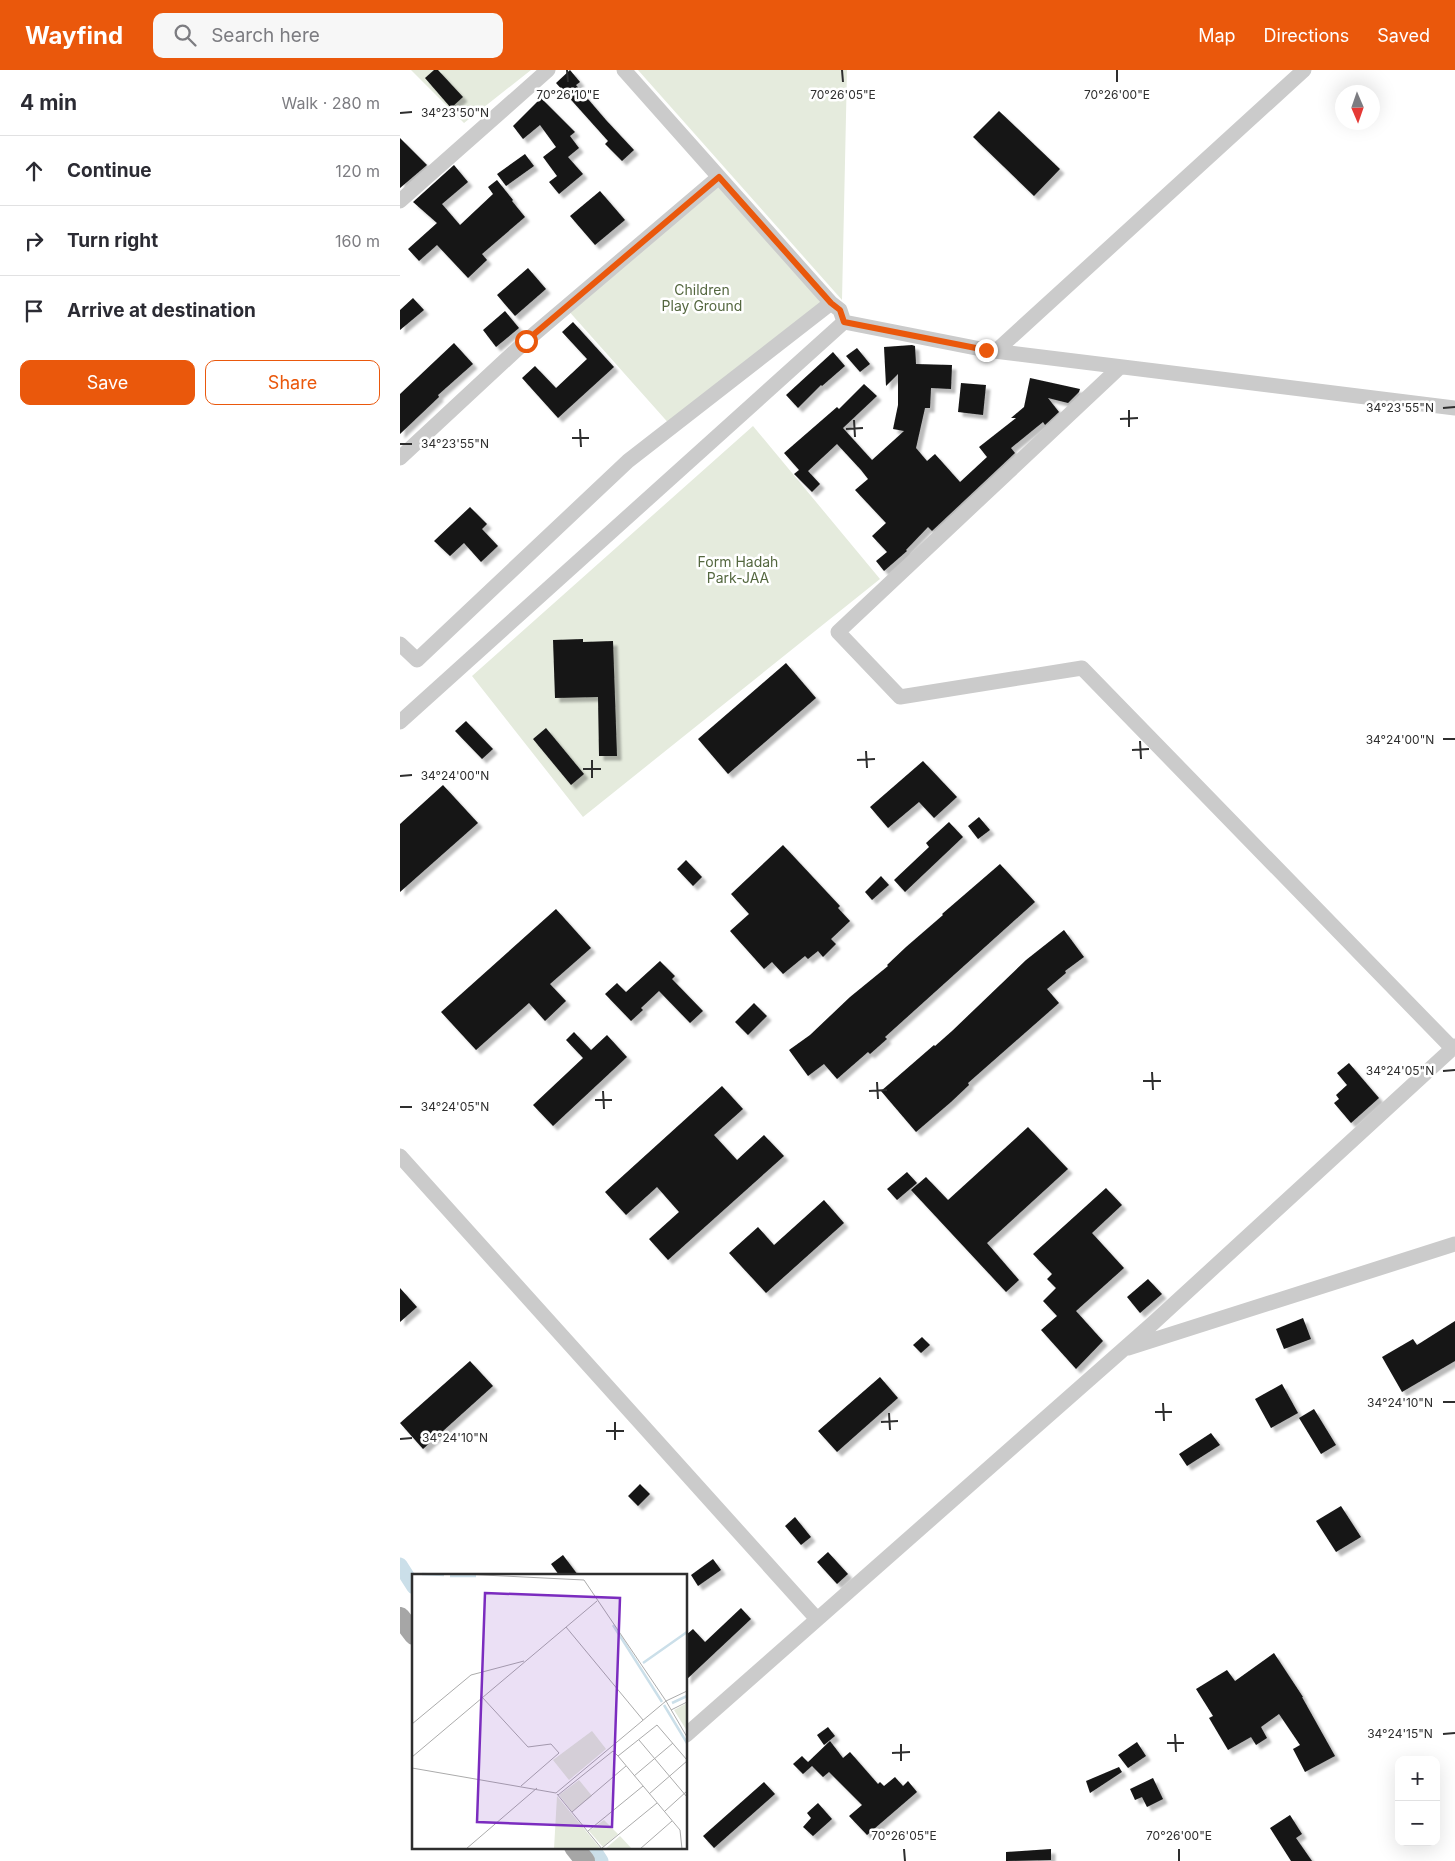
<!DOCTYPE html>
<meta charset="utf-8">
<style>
body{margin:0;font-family:Inter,sans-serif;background:#f7f7f7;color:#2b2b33}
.controls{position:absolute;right:15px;bottom:15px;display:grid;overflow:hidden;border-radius:10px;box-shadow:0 5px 20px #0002}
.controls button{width:45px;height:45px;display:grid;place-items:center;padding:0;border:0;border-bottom:1px solid #e1e1e2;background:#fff;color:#2b2b33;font:25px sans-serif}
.compass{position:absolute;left:935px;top:15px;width:45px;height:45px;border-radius:50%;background:#fff;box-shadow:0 5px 20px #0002;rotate:178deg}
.stop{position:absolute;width:15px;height:15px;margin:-11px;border:4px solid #ea580c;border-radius:50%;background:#fff}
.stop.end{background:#ea580c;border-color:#fff;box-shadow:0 1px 5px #0008}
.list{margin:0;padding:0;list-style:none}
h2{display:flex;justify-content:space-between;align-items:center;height:65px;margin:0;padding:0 20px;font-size:21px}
h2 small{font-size:16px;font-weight:400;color:#7c7c81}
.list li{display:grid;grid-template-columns:32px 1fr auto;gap:15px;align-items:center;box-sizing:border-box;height:70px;padding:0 20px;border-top:1px solid #e1e1e2}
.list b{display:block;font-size:19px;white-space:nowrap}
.list em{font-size:16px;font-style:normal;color:#7c7c81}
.actions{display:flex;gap:10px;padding:15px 20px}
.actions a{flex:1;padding:11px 0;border:1px solid #ea580c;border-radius:10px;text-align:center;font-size:18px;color:#ea580c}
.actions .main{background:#ea580c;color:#fff}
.icon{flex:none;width:28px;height:28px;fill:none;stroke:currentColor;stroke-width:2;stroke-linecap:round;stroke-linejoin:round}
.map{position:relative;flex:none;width:1055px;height:1791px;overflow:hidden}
header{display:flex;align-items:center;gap:30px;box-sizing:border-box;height:70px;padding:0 25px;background:#ea580c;color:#fff}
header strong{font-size:24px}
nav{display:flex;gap:28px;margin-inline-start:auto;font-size:18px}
.search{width:350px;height:45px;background:#f7f7f7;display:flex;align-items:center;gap:12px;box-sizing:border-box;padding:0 18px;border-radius:10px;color:#7c7c81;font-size:19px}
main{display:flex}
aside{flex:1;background:#fff}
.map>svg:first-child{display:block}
.green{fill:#e5ebdd}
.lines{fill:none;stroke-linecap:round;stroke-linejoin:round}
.canal{stroke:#cbdfe9;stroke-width:15}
.building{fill:#151515;filter:url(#shadow)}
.minor{stroke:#cbcbcb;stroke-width:15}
.major{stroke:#a6a6a6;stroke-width:20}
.route{stroke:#ea580c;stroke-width:6}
.ticks{fill:none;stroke:#2e2e2e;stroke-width:2}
.labels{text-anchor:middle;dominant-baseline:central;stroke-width:5;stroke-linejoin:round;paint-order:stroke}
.park-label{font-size:14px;fill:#54673f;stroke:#fff}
.inset-river{fill:none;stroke:#cbdfe9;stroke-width:2.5}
.inset-road{fill:none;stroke:#ababab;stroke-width:1}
.view{fill:#7b2cbf;fill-opacity:0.15;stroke:#7b2cbf;stroke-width:2.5}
.inset-edge{fill:none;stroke:#2e2e2e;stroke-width:2.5}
.ticks-label{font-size:12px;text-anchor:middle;fill:#2e2e2e;stroke:#fff;stroke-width:5;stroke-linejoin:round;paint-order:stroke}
</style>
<header>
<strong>Wayfind</strong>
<div class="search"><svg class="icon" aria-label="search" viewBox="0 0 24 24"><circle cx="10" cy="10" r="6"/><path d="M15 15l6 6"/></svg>Search here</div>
<nav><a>Map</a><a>Directions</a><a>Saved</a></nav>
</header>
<main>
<aside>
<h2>4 min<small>Walk · 280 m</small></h2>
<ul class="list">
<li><svg class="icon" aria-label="ahead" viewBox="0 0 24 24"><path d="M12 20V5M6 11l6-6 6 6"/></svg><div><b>Continue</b></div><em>120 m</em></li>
<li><svg class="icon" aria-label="right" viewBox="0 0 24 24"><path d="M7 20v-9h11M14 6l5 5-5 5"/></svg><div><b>Turn right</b></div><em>160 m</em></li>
<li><svg class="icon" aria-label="arrive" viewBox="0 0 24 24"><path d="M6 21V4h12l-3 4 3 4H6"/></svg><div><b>Arrive at destination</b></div></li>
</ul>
<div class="actions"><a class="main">Save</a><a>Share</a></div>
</aside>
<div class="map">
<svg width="1055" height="1791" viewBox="0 0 1055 1791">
<defs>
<filter id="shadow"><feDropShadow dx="4.5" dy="4.5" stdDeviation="1" flood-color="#0004"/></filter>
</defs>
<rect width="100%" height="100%" fill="#fff"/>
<path class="green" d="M11 0H131L64 53Z
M238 0H447L442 230Z
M319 107 421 233 272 357 166 238Z
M353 356 480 509 183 747 72 606Z"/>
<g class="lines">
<path class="canal" d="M0 1495 14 1517
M192 1777 201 1791"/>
</g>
<path class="building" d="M34 0H38L63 27 51 38 25 8Z
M170 0 180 12 176 15 206 50 234 80 222 91 205 74 208 71 156 13Z
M141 28 175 62 170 66 179 78 168 87 183 104 159 124 149 112 157 106 143 87 156 77 140 55 123 69 113 56Z
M599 41 660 99 634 126 573 67Z
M0 68 27 95 0 118Z
M125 84 134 96 106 116 97 104Z
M54 95 68 112 42 134 60 155 93 124 88 117 97 110 113 130 112 131 125 147 82 184 87 190 68 208 37 175 19 191 8 179 37 153 13 132Z
M200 121 225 150 195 175 170 146Z
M128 198 146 219 115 246 97 225Z
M13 228 24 240 0 260V240Z
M105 241 119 258 96 277 83 260Z
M173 252 214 297 158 348 122 308 135 296 156 318 187 289 162 262Z
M54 273 73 294 38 325 39 327 0 364V324Z
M512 275 515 276 516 294 552 295 551 319 531 318 530 338H525L516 378 527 391 535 384 560 412 587 387 579 377 616 348H611L624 337 630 308 680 319 679 322 668 333 648 328 659 342 645 355 643 352 611 378 615 383 532 461 528 457 506 480 507 481 484 501 476 491 487 482 472 466 486 453 455 420 468 409 461 400 437 374 408 401 420 414 412 422 394 404 399 400 384 383 437 337 439 339 464 314 477 326 443 358 472 390 504 361 493 359 498 335V304L486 316 484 277Z
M457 278 470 294 460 302 446 286Z
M433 282 445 296 422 316 421 315 398 338 386 325Z
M561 313 586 315 583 345 558 342Z
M70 437 87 454 82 459 98 476 81 492 64 473 50 486 34 471Z
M183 569V572L213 571 217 686H199L198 627 155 628 153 570Z
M386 593 416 628 328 704 298 669Z
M66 651 93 679 82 689 55 661Z
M146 658 184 704 171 715 133 669Z
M523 691 557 727 534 748 519 732 488 758 470 737Z
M43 715 78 753 0 822V754Z
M579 747 590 760 578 769 568 756Z
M549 752 563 767 505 822 494 810 529 777 526 773Z
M383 775 440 836 438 838 450 851 431 869 436 874 423 887 418 881 408 889 405 886 383 904 372 892 364 899 330 861 349 844 331 824Z
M286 790 302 807 293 816 277 799Z
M600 794 635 832 485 967 487 969 470 984 468 982 437 1009 424 994 408 1006 389 980 410 965 450 927 488 896 487 895 506 877 543 845 542 844Z
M481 806 489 815 472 830 465 822Z
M156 839 191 878 150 914 166 931 145 951 129 933 76 980 41 942Z
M664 860 684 887 665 901 666 903 647 919 659 933 568 1013 569 1015 551 1032 516 1062 481 1021 534 975 535 976 552 961 626 890Z
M260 891 275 906 272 909 303 941 290 953 259 921 241 938 243 940 231 951 205 924 217 913 226 922Z
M354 933 367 946 348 965 335 952Z
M174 962 191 980 207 965 227 987 153 1056 133 1035 183 988 166 970Z
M949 993 979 1028 951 1053 934 1033 939 1029 936 1025 947 1015 937 1003Z
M322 1016 343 1039 314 1065 337 1090 364 1065 384 1086 268 1190 249 1169 279 1142 257 1117 226 1145 205 1122Z
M628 1057 668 1099 587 1173 619 1210 606 1222 511 1120 526 1107 548 1130Z
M507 1102 517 1113 497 1130 487 1119Z
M706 1118 722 1135 692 1163 724 1198 676 1241 703 1271 676 1299 641 1260 657 1246 643 1231 656 1218 647 1209 652 1204 633 1184Z
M424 1130 444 1153 366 1223 329 1183 358 1157 374 1175Z
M748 1209 762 1224 740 1243 727 1227Z
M0 1218 17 1237 0 1252Z
M903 1248 911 1269 884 1279 876 1259Z
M1055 1251V1291L1002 1322 982 1287 1013 1269 1017 1275Z
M522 1267 530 1275 521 1283 513 1275Z
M70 1291 93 1316 23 1379 0 1353Z
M480 1307 498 1328 437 1382 418 1361Z
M882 1314 898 1343 871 1358 855 1329Z
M914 1339 936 1375 921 1384 899 1348Z
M811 1363 820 1375 787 1396 779 1384Z
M240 1414 250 1424 238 1436 228 1426Z
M941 1436 961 1467 936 1482 916 1451Z
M395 1447 411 1467 401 1475 385 1456Z
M428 1482 448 1504 437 1514 417 1492Z
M163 1485 178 1505H159L151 1494Z
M313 1489 321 1500 298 1516 291 1505Z
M341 1538 351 1549 286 1610V1565L293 1559 305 1572Z
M874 1583 903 1627H902L935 1686 905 1702 893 1679 900 1675 879 1644 861 1657 867 1668 856 1675 851 1667 828 1680 809 1648 813 1646 796 1619 827 1600 835 1611Z
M428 1657 435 1666 424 1675 417 1665Z
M430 1671 443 1688 450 1682 478 1714 480 1712 484 1716 495 1707 503 1716 508 1711 517 1722 467 1765 449 1746 462 1735 429 1702 423 1707 412 1696 403 1704 393 1694 402 1686 408 1692Z
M737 1672 746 1686 728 1698 718 1685Z
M719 1697 722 1702 690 1723 686 1711Z
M753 1708 763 1729 747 1737 742 1727 735 1730 730 1719Z
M364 1712 375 1724 314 1778 303 1766Z
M418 1733 432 1749 413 1766 403 1757 411 1748 407 1743Z
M890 1745 902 1764 896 1768 912 1791H891L870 1758Z
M651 1779V1790L606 1791V1782Z"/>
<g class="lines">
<path class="minor" d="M224 0 431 233 440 240 444 252
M0 131 148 0
M596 281 904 0
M720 297 438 562 500 627 682 598 1052 978
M0 388 126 271 319 107
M0 574 17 590 228 391 431 233
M0 652 444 252 586 280 1055 338
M0 1086 417 1549
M728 1278 1055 1174
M286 1665 751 1255 1055 976"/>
<path class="major" d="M0 1547 14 1565
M174 1777 185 1791"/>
</g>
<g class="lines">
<path class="route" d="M126 271 319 107 431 233 440 240 444 252 586 280"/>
</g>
<path class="ticks" d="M167 0 168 12M442 0 443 12M717 0V12M0 43 12 42M1043 338 1055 337M729 340V357M720 349 738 348M454 350 455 367M180 359 181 377M446 359 463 358M172 368H189M0 374H12M1043 669H1055M740 671 741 689M732 680 749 679M466 681 467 698M192 690V708M457 690 475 689M183 699H201M0 706 12 705M1043 1001 1055 1000M752 1002 753 1020M743 1011H761M477 1012 478 1029M203 1021 204 1039M469 1021 487 1020M195 1030H212M0 1037H12M1043 1332H1055M763 1333 764 1351M755 1342H772M489 1343 490 1360M215 1352V1370M481 1352 498 1351M206 1361H224M0 1369 12 1368M775 1664 776 1682M1043 1664 1055 1663M767 1673H784M501 1674V1691M492 1683 510 1682M504 1779 505 1791M779 1779V1791"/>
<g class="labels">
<g class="park-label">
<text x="302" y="219">Children<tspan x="302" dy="16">Play Ground</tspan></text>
<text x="338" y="491">Form Hadah<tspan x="338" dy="16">Park-JAA</tspan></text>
</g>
</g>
<g transform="translate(12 1504)">
<rect width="275" height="275" fill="#fff"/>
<path d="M275 129V157L262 136ZM180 157 194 175 157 206 141 186ZM167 206 180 222 160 238 147 221ZM145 222 188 274V275H142ZM192 246 206 260 191 273 177 257ZM208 262 220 275H193Z" fill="#e5ebdd"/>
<path class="inset-river" d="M10 0 32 1M38 2H64M201 51 250 128M231 89 275 58M260 129 275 122M252 131 275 169"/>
<path class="inset-road" d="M51 0 172 6 254 127M154 53 231 146M275 117 254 127 275 163M70 123 116 173 139 170 147 179 109 212M259 136 275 128M0 150 59 101 112 87M227 166 275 223M206 182 268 256 270 275M0 183 185 27M0 194 144 219 254 127M222 202 261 169M145 220 190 275M237 220 275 187M146 221 201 177 206 182 245 151 275 186M253 237 275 217M160 238 214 192M176 257 231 212M190 274 245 229M54 275 125 214M228 275 260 247"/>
<path class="view" d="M73 19 208 24 200 253 65 248Z"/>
<rect width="275" height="275" class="inset-edge"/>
</g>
<g class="ticks-label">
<text x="168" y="29">70°26'10"E</text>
<text x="443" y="29">70°26'05"E</text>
<text x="717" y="29">70°26'00"E</text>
<text x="55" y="47">34°23'50"N</text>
<text x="1000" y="342">34°23'55"N</text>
<text x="55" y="378">34°23'55"N</text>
<text x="1000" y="674">34°24'00"N</text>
<text x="55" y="710">34°24'00"N</text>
<text x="1000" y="1005">34°24'05"N</text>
<text x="55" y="1041">34°24'05"N</text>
<text x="1000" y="1337">34°24'10"N</text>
<text x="55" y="1372">34°24'10"N</text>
<text x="1000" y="1668">34°24'15"N</text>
<text x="504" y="1770">70°26'05"E</text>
<text x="779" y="1770">70°26'00"E</text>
</g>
</svg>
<div class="controls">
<button>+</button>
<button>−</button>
</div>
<svg class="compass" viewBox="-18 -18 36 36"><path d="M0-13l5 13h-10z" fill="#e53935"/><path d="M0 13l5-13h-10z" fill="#7c7c81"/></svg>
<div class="stop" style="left:126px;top:271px"></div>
<div class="stop end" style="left:586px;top:280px"></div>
</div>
</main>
